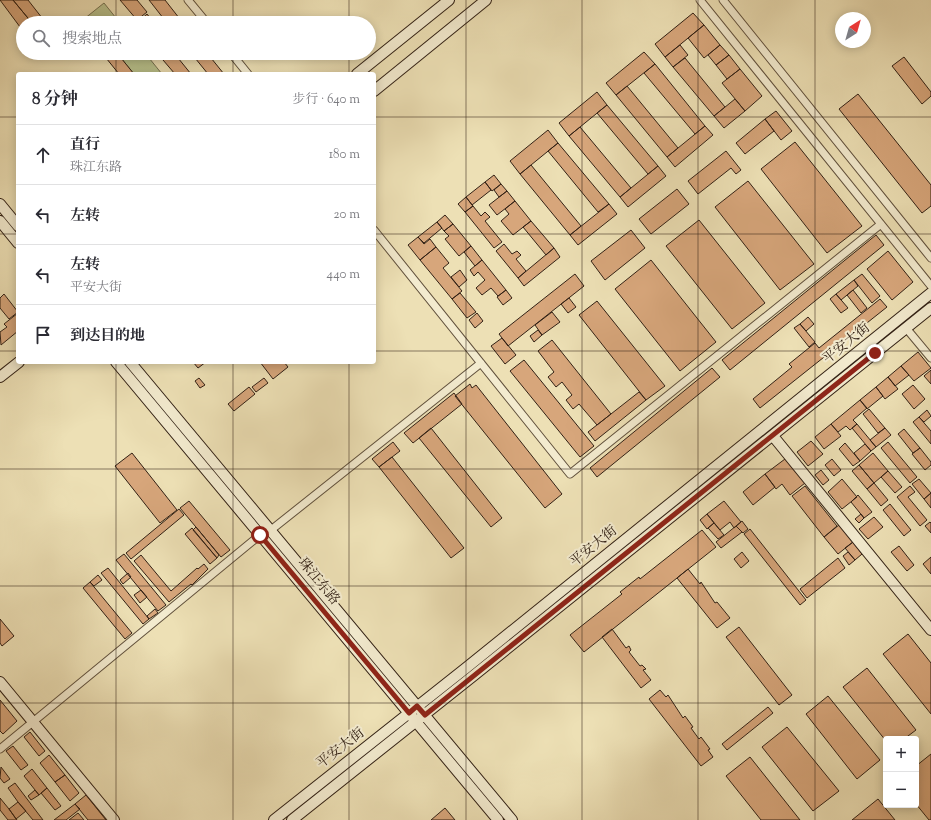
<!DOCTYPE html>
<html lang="zh">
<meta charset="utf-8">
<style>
body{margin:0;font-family:"Sorts Mill Goudy","Noto Serif SC",serif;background:#f2f2f3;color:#2b2b33}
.controls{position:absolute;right:12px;bottom:12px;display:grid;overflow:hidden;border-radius:4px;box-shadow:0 2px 10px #0003}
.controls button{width:36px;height:36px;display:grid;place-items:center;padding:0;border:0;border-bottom:1px solid #e1e1e2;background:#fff;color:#2b2b33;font:20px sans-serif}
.compass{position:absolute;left:835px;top:12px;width:36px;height:36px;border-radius:50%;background:#fff;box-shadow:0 2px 10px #0003;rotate:37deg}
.stop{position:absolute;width:12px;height:12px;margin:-9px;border:3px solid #8f2418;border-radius:50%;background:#fff}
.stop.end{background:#8f2418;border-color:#fff;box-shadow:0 1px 4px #0008}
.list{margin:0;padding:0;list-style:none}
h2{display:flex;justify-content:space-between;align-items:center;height:52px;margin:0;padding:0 16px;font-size:17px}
h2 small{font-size:13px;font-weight:400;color:#7c7c81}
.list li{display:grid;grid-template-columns:26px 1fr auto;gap:12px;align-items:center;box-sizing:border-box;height:60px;padding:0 16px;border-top:1px solid #e1e1e2}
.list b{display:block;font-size:15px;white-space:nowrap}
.list p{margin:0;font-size:13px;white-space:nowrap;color:#7c7c81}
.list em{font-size:13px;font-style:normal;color:#7c7c81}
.icon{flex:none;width:22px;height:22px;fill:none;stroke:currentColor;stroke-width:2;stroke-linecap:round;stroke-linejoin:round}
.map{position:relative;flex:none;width:931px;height:820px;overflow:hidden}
.search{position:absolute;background:#fff;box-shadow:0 2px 10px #0003;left:16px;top:16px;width:360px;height:44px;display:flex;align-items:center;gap:10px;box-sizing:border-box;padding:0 14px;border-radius:22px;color:#7c7c81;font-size:15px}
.panel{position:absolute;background:#fff;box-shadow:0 2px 10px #0003;left:16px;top:72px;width:360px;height:292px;border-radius:4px}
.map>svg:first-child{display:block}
.green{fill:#b9c28d;stroke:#767251}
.building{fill:#d7a67b;stroke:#322115}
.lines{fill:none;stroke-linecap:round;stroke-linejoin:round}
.street-casing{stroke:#61513d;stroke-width:9}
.secondary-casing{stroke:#322115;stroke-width:12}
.street{stroke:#f3ebcf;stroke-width:7}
.secondary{stroke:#f3ebcf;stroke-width:10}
.route{stroke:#8f2418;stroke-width:5}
.grid{fill:none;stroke:#322115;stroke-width:1;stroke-opacity:0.55}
.labels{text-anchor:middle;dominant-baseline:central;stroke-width:4;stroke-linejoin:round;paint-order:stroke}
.street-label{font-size:14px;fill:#322115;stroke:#f3ebcf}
</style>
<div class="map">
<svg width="931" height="820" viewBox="0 0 931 820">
<rect width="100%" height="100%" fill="#ede0b5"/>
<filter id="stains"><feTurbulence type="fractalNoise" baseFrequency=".005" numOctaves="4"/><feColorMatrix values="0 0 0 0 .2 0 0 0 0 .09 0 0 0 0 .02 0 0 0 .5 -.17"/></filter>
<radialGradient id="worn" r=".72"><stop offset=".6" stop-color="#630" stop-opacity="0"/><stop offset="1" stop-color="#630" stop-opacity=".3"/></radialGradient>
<path class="green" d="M104 3 120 23H79Z
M117 53H145L162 74H134Z"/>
<path class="building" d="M0 0H13L32 23H23V31Z
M13 0H28L46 23H32Z
M120 0H137L147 12 137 20Z
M149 0H165L183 23H167Z
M693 13 704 25 665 57 655 44Z
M147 14 154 23H137Z
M704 25 720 45 704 58 688 38Z
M680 45 688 55 673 67 665 57Z
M720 45 729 55 716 65 708 55Z
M644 52 655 64 616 95 606 83Z
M102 53H117L134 74H119Z
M171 53H174L191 74H175L163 60Z
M191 53H207L224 74H208Z
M729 55 740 69 727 79 716 65Z
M904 57 931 92V96L922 104 892 66Z
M685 58 725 107 714 116 673 67Z
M655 64 705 126 695 134 644 73Z
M740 69 762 96 745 111 722 83Z
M627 86 678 148 667 157 616 95Z
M597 92 607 105 569 136 559 123Z
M858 94 931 185V206L922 213 839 109Z
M735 99 745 111 724 128 714 116Z
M607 105 658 166 648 174 597 113Z
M776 111 792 131 781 140 765 119Z
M765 119 774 131 745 154 736 143Z
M705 126 713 135 675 167 667 157Z
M580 127 631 188 620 197 569 136Z
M548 130 558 143 520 174 510 161Z
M795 142 862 226 827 253 761 169Z
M558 143 609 204 598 212 548 151Z
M726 151 741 170 736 174 731 168 698 194 688 181Z
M531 165 581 226 570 235 520 174Z
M658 166 666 176 628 207 620 197Z
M494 175 501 184 492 191 485 182Z
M748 181 814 264 780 290 715 207Z
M485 182 491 190 472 205 466 197Z
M501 184 507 191 499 197 494 190Z
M677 189 689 204 651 234 639 219Z
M507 191 515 201 497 215 489 205Z
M466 197 473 206 465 212 458 204Z
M515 201 531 221 513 235 501 221 509 214 505 209Z
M609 204 617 214 578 245 570 235Z
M473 206 481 216 485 212 490 217 485 221 502 242 494 248 465 212Z
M445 215 453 224 444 231 437 222Z
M699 220 765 303 732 329 666 246Z
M531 221 554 248 546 255 523 227Z
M437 222 442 228 424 243 418 237Z
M453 224 471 246 459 256 445 239 449 236 444 231Z
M631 230 645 248 605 280 591 261Z
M876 235 884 245 730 370 722 360Z
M418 237 424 244 430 239 436 247 420 260 408 245Z
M504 244 512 254 517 251 521 255 516 259 526 271 518 278 496 251Z
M471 246 482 260 475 266 464 252Z
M436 247 449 263 443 268 462 291 452 299 420 260Z
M554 248 560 257 524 286 518 278Z
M888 251 913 282 892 300 867 269Z
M482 260 506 290 498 296 491 288 482 295 476 288 485 280 478 272 474 276 470 270Z
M651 260 716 342 680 371 615 289Z
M460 270 467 280 459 287 451 277Z
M575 274 584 286 508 346 499 334Z
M862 274 880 296 872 303 854 280Z
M854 280 858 286 841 300 836 294Z
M506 290 512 298 503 305 497 297Z
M853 290 867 308 861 313 847 295Z
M460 293 476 312 467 318 452 299Z
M4 294 18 312 9 319 0 308V298Z
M836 294 848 308 841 313 830 299Z
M569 298 576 307 568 313 561 304Z
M880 299 887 307 760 408 753 399 792 367 789 364 815 343 819 348Z
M597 301 665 386 646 400 579 315Z
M552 312 560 322 542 335 535 325Z
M18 313V331L1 345 0 332 7 327 4 324Z
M477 313 483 321 475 328 469 320Z
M808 317 814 324 806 331 800 324Z
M800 324 815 342 809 347 794 328Z
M538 330 542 335 534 342 530 336Z
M502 338 516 355 505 364 491 346Z
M552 340 611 414 597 425 579 404 573 409 566 400 572 395 562 382 556 387 548 377 554 372 538 351Z
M918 352 931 368 914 381 901 366Z
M524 360 594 446 580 457 510 371Z
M193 362H206L198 368Z
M260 362H284L288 367 273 379Z
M901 366 909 375 895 386 888 377Z
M712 368 720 377 597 477 590 468Z
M931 370V384L924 376Z
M888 377 898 389 885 399 876 387Z
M199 378 205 385 200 388 195 381Z
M264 378 268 383 256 392 252 387Z
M470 384 472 388 476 385 562 494 545 508 455 396Z
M913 385 925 399 914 409 902 394Z
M249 387 255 394 234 411 228 404Z
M876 387 883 396 867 409 860 400Z
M639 392 646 400 595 441 588 432Z
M454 393 462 404 413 443 404 433Z
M860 400 867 408 853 420 857 424 850 430 846 426 838 432 831 424Z
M869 409 885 428 878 433 863 414Z
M927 410 931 416 924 422 919 417Z
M919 417 931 431V444L913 422Z
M831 424 841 436 824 449 815 437Z
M857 424 876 447 871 451 852 428Z
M431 428 502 518 491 527 419 438Z
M885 428 891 435 876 447 870 440Z
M904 429 920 448 913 453 898 434Z
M811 441 823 454 808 466 797 452Z
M393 442 400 451 379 467 372 459Z
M888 442 917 477 910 483 881 448Z
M845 443 860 461 853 466 839 449Z
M865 444 871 451 860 461 854 453Z
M920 448 931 462V465L925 470 912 454Z
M132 453 177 510 160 523 115 466Z
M873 453 888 471 874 483 859 465Z
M392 457 464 548 451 558 379 467Z
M785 459 805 483 790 495 782 484 776 489 765 474Z
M832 459 841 470 834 476 825 465Z
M859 465 874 483 867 489 852 471Z
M821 470 829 480 823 485 815 475Z
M888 471 902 487 895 493 881 477Z
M765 474 775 487 753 505 743 492Z
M842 479 857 497 842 509 828 492Z
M919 479 931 493 924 499 912 484Z
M874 483 888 500 881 506 867 489Z
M805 486 837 526 824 537 792 496Z
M910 486 915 492 908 497 927 520 920 526 897 497Z
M931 493V508L924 499Z
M858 495 872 512 864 518 851 502Z
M189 501 230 550 221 557 180 508Z
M724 501 741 522 734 528 730 522 720 530 707 514Z
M890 504 911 530 904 536 883 510Z
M179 509 184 515 131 559 126 553Z
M707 514 714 523 707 529 700 520Z
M861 514 864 518 859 523 855 519Z
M874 517 883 527 868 539 859 529Z
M742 521 748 529 743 533 736 526Z
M930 522 931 523V533L925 526Z
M714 523 724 535 718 539 708 528Z
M839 525 853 542 838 554 824 537Z
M736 526 742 532 721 548 716 542Z
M196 527 219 555 217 558 193 530Z
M192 528 217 558 210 564 185 534Z
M750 529 806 600 800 605 744 534Z
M702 530 716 547 584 652 570 635 622 594 620 592 639 577 640 579Z
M853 542 862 554 855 560 845 548Z
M899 546 914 565 907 571 891 552Z
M742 552 749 561 741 568 734 559Z
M848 552 855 560 849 565 843 556Z
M124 554 166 605 158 611 116 560Z
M141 555 171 591 197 568 198 569 204 564 208 569 192 585 191 584 169 602 134 561Z
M931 557V574L923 564Z
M838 558 845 568 807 598 800 589Z
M108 568 149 619 143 624 101 573Z
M688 569 700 584 701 582 715 603 717 602 730 618 717 628 677 578Z
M128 573 131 577 123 584 120 580Z
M98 575 102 580 94 586 90 582Z
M90 582 132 633 125 639 83 588Z
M141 590 147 597 140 603 134 595Z
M155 609 158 613 149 619 147 616Z
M0 619 14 636 2 646 0 643Z
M739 627 792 695 779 705 726 637Z
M612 629 626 648 629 646 631 650 629 652 640 666 642 665 646 669 643 670 651 680 641 688 602 637Z
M908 634 931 663V714L883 654Z
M867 668 916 730 904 739H886V741L843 687Z
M660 690 666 697 668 695 683 718 685 716 693 727 691 728 699 739 701 737 710 749 708 750 713 757 701 766 649 699Z
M828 696 880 760 857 779 806 714Z
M0 700 17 721 3 734 0 731Z
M768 707 773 713 727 750 722 744Z
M787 727 839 791 813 811 762 747Z
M30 732 45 751 39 756 24 737Z
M13 746 28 765 21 770 6 751Z
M931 754V820H929L916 804V766Z
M49 755 65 775 55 782 40 763Z
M750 757 800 820H761L726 776Z
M1 767 10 779 4 783 0 778Z
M32 769 47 788 39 795 24 776Z
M65 775 79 793 70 801 55 782Z
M15 783 43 820H33L18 802 8 788Z
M47 788 61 806 55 810 41 793Z
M35 790 39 795 31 800 28 796Z
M86 795 106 820H88L75 804Z
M0 798 9 809 17 820H8L0 810Z
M878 799 895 820H852Z
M18 802 26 811 16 819 9 809Z
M75 804 80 809 66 820H54Z
M445 808 455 820H431Z
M78 813 84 820H69Z"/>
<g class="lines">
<defs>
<path id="street" d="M188 0 207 23
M700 0 931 286
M723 0 931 258
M231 53 248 74
M374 230 570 474 881 224
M906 328 931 358
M271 530 481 363
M0 749 260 535"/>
<path id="secondary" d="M357 74 449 0
M374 91 486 0
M0 204 18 226
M0 221 18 243
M116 362 498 820
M130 362 512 820
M0 377 19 362
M773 436 931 630
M0 682 114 820
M274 820 466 668 931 293
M292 820 473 676 931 308"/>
</defs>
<use href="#street" class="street-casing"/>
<use href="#secondary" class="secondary-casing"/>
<use href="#street" class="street"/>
<use href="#secondary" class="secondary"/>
</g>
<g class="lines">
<path class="route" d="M260 535 409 713 417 706 425 715 875 353"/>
</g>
<path class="grid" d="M116 0V23M233 0V23M349 0V23M466 0V820M582 0V820M698 0V820M815 0V820M116 53V74M233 53V74M349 53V74M0 117H18M374 117H931M0 234H18M374 234H931M0 351H18M374 351H931M116 362V820M233 362V820M349 362V820M0 469H931M0 586H931M0 703H931"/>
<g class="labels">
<g class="street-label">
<text transform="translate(847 344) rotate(-39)">平安大街</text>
<text transform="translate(594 547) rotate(-39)">平安大街</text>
<text transform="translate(318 582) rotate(50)">珠江东路</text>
<text transform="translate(341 749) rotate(-38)">平安大街</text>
</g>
</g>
<rect width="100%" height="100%" filter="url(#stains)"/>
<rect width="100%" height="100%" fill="url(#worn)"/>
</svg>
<div class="controls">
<button>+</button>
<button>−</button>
</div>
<svg class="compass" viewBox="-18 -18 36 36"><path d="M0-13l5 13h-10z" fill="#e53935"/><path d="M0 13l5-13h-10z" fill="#7c7c81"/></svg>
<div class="stop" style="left:260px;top:535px"></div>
<div class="stop end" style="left:875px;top:353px"></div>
<div class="search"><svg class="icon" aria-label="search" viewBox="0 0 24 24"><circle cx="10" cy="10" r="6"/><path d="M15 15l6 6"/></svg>搜索地点</div>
<section class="panel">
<h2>8 分钟<small>步行 · 640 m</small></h2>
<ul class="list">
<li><svg class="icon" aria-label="ahead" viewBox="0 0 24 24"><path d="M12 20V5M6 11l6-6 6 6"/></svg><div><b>直行</b><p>珠江东路</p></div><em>180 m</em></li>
<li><svg class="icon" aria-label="left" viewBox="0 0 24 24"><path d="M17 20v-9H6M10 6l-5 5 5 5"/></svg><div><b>左转</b></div><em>20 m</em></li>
<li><svg class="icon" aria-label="left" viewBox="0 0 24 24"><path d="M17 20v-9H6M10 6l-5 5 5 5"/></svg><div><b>左转</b><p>平安大街</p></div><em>440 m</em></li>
<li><svg class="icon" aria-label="arrive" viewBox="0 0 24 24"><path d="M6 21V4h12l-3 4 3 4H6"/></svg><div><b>到达目的地</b></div></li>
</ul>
</section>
</div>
